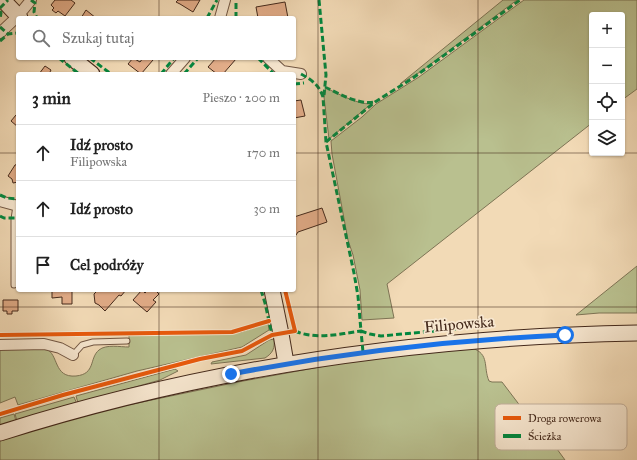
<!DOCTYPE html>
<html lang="pl">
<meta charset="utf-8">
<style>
body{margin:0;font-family:"IM FELL Great Primer",serif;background:#f2f2f2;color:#222}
.controls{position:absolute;right:12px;top:12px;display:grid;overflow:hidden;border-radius:4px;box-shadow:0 1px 3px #0004}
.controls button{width:36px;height:36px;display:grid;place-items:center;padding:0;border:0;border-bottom:1px solid #e0e0e0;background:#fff;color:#222;font:20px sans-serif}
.stop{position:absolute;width:12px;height:12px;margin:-9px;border:3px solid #1a73e8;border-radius:50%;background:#fff}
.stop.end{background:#1a73e8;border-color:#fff;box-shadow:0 1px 4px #0008}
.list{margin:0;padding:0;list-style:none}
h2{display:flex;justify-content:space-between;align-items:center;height:52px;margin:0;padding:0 16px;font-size:17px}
h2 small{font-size:13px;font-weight:400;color:#767676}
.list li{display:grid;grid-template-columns:26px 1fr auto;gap:12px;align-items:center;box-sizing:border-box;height:56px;padding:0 16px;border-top:1px solid #e0e0e0}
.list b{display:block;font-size:15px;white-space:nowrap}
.list p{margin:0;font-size:13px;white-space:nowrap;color:#767676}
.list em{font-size:13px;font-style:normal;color:#767676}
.icon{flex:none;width:22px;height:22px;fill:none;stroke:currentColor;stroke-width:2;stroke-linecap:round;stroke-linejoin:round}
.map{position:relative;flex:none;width:637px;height:460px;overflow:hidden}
.search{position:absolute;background:#fff;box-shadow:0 1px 3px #0004;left:16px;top:16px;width:280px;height:44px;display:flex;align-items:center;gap:10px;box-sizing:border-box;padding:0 14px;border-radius:4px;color:#767676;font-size:15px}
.panel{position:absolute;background:#fff;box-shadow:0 1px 3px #0004;left:16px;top:72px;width:280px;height:220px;border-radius:4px}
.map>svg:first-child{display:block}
.green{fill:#b9c08f;stroke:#7e7455}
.building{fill:#e2ac88;stroke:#44291b}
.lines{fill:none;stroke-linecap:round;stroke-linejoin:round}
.lane-casing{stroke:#705542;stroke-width:7}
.street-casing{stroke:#705542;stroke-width:12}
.secondary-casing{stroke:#44291b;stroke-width:17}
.lane{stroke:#f7e7d0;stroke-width:5}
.street{stroke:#f7e7d0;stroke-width:10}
.secondary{stroke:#f7e7d0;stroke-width:15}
.quiet{stroke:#00873e;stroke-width:3;stroke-dasharray:6 3;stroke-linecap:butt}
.cycleway-casing{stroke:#f7e7d0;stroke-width:6}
.cycleway{stroke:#e8590c;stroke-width:4}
.route{stroke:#1a73e8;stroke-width:5}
.grid{fill:none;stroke:#44291b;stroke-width:1;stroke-opacity:0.55}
.labels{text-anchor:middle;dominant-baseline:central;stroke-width:3.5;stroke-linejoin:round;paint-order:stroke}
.street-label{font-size:16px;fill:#44291b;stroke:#f7e7d0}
.key{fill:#f7e7d0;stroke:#c1ae9a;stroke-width:1}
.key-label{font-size:11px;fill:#44291b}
</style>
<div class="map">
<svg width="637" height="460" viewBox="0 0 637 460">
<rect width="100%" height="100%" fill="#f2dab6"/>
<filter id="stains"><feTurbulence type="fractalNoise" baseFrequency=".005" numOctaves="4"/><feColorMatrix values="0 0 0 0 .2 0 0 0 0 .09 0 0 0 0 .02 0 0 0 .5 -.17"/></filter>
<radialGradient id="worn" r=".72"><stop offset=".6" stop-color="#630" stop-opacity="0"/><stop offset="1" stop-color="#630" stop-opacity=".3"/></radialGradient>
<path class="green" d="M503 0H517L420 72 400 84Z
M524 0H637V89L622 100V15H592V123L387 284 394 318 362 320 360 290 353 255 348 240 332 154 331 141 362 117 376 104 419 77Z
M326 88C339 94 356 104 371 104L329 139 324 97Z
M637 266V313H599L576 315Z
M268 323 269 330 242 347 137 371 18 405 15 397 0 403V349C9 349 41 346 46 349 59 354 53 378 76 376 96 374 89 358 99 350 106 344 120 347 129 347V335L241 332Z
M274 339C275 348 273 353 265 358L211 364 212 362 246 355 269 340Z
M472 348C490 354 483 367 489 381L492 382H502L521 407 560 447 557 449 565 460H0V440L94 412 238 382 336 364 353 360Z
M175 369 178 371 160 380 78 403 76 396Z
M74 397 77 404 17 421 15 414Z
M14 414 16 421 0 426V418Z"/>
<path class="building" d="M55 0H71L75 3 65 16 58 11 56 13 52 10 54 8 51 5Z
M178 0H200L193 12 180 4 176 2Z
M285 2 288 18H258L256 7Z
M86 10 96 18H81Z
M133 58 140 62 143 58H150L153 60 141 74 128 64Z
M216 58 219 59 220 58 236 59 223 74H217L208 67Z
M45 66 51 70 50 72 52 74H39Z
M301 100 305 116 294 118V101Z
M16 115 18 116V127L11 121Z
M18 164V182L13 183 12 179 8 176 15 165Z
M322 208 327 222 298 232 294 238V217Z
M50 290H72V304H62V297L52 298V292Z
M98 290H126L121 296 119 295 105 311 99 305 95 303 94 294Z
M142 290 145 293 148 290H155L159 294 153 300 156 302 147 312 133 300Z
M3 300H18V311H12V314H7V311H3Z"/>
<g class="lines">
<defs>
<path id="lane" d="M14 285V219L16 206
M73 355 82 345 93 342 127 341"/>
<path id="street" d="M220 18 225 0
M0 33 18 16 31 0
M268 58 282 71 301 74
M171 74 185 58
M0 201 18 206
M0 345 44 344 60 348 73 355"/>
<path id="secondary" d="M3 0 20 18
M72 58 92 74
M272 290 281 334 286 363
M0 433C208 367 419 337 637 333"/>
</defs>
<use href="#lane" class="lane-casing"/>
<use href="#street" class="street-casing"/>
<use href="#secondary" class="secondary-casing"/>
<use href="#lane" class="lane"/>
<use href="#street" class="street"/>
<use href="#secondary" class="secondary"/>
<path class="quiet" d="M31 0 35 3 34 12 37 18
M319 0 326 75 324 95
M0 8 8 0
M0 11 1 13 0 19
M207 18 217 0
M236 18V0
M0 27 8 34 18 33
M0 41 8 34
M59 58 79 74
M90 58 111 74
M258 58 274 74
M161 74 174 58
M184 74 198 58
M301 74C312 80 319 85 323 97L326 142 354 273 358 296 361 331 370 334 381 336 456 329
M294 84 304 83
M325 87C340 94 358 105 375 102
M326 142 375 102 413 78 520 0
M0 195 7 198 18 199
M0 216 4 218H18
M261 290 265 303 272 335
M295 331C316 340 339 334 361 331L363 352"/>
<defs>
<path id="cycleway" d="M0 335 232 332 269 321
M0 414 63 395 200 359 242 351 272 335 295 331 285 290"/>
</defs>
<use href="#cycleway" class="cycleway-casing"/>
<use href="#cycleway" class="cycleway"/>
</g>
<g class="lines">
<path class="route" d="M231 374C341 353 453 340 565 335"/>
</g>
<path class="grid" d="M159 0V18M318 0V460M478 0V460M159 58V74M0 153H18M294 153H637M159 290V460M0 307H637"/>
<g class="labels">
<g class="street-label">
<text transform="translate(459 324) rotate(-5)">Filipowska</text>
</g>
</g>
<rect x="495" y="404" width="132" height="46" rx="6" class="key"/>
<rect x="503" y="416" width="18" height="4" fill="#e8590c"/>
<rect x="503" y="434" width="18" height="4" fill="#00873e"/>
<g class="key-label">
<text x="528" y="422">Droga rowerowa</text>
<text x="528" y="440">Ścieżka</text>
</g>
<rect width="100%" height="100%" filter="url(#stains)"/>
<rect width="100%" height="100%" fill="url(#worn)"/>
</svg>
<div class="controls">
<button>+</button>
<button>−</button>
<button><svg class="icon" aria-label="locate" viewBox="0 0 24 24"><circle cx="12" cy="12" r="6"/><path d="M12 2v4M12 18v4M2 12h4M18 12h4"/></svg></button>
<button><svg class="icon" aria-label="layers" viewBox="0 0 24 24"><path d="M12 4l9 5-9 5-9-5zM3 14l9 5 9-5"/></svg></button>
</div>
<div class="stop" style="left:565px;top:335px"></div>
<div class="stop end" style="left:231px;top:374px"></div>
<div class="search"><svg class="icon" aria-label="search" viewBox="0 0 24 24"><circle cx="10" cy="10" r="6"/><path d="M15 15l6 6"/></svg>Szukaj tutaj</div>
<section class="panel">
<h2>3 min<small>Pieszo · 200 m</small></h2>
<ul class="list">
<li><svg class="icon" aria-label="ahead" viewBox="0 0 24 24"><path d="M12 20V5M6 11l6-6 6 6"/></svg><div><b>Idź prosto</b><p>Filipowska</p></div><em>170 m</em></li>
<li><svg class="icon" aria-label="ahead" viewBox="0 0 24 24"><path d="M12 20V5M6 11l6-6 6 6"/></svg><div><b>Idź prosto</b></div><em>30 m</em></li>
<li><svg class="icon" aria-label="arrive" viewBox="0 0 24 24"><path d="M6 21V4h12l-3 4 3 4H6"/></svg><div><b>Cel podróży</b></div></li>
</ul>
</section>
</div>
